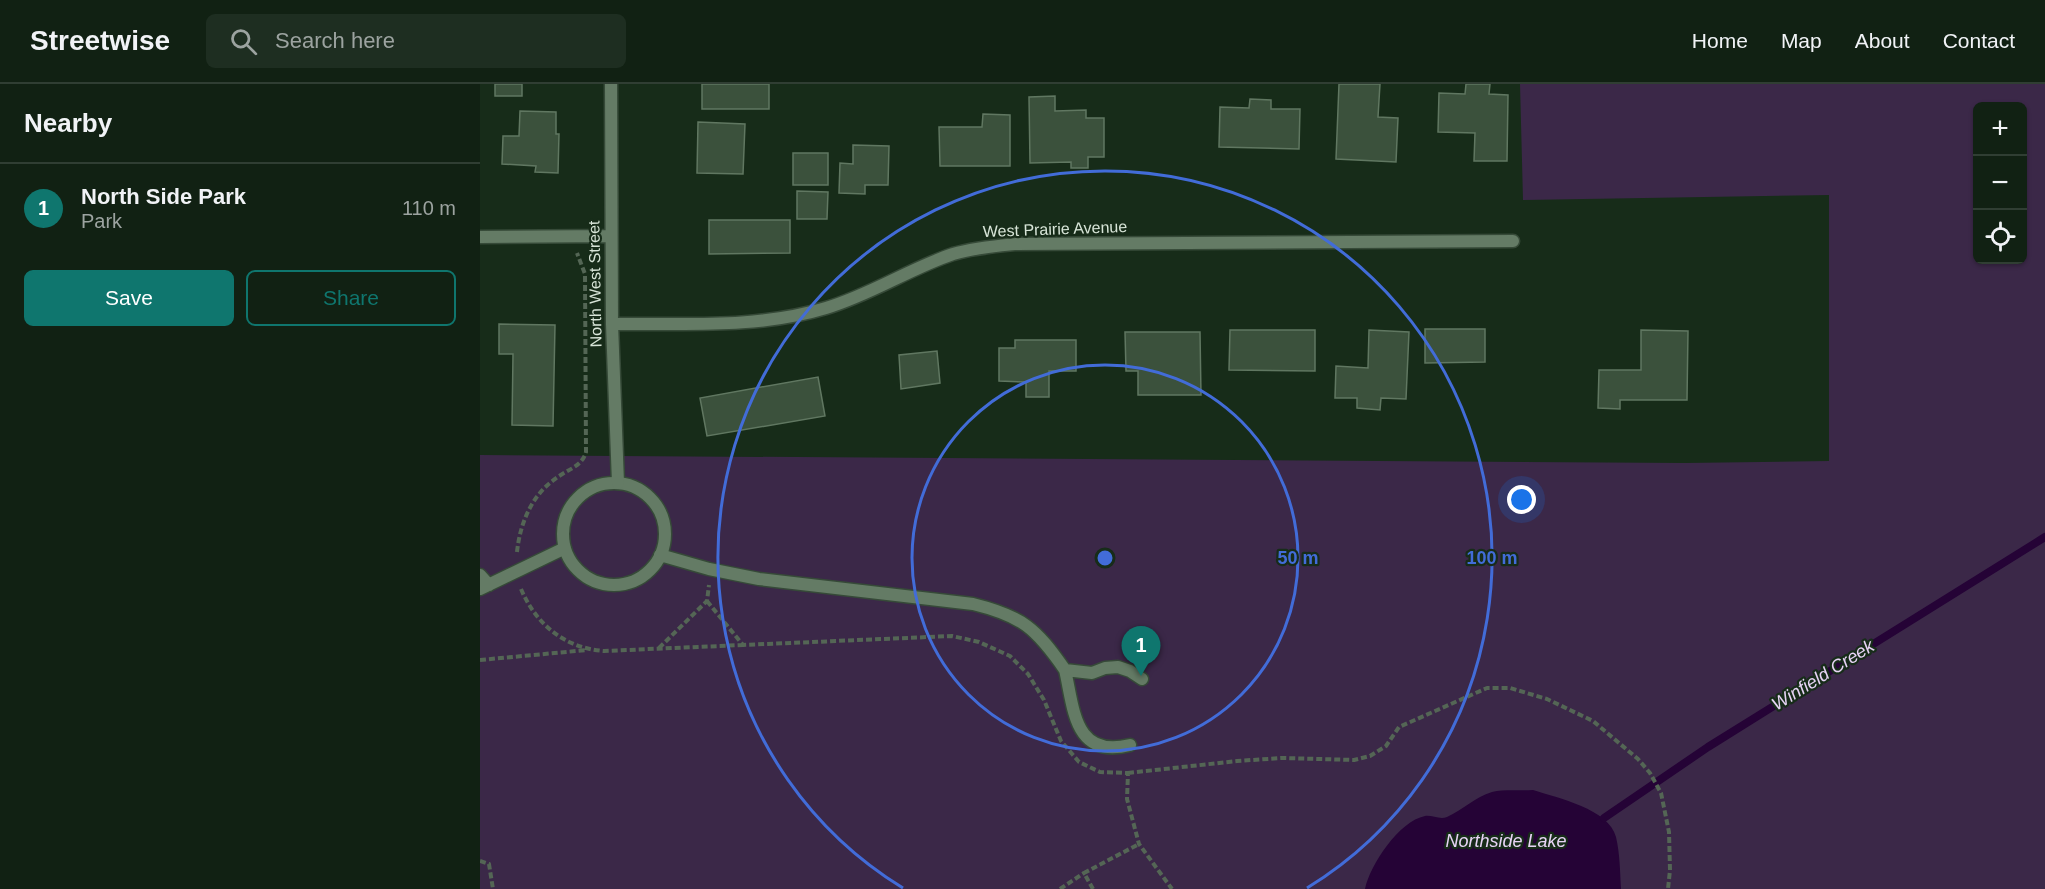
<!DOCTYPE html>
<meta charset="utf-8">
<style>
body{margin:0;font-family:Arial,sans-serif;background:#1e2e21;color:#f1f3f6}
.controls{position:absolute;right:18px;top:18px;display:grid;overflow:hidden;border-radius:9px;box-shadow:0 2px 4px #0004}
.controls button{width:54px;height:54px;display:grid;place-items:center;padding:0;border:0;border-bottom:2px solid #303e33;background:#112113;color:#f1f3f6;font:30px sans-serif}
.you{position:absolute;left:1042px;top:416px;width:21px;height:21px;margin:-15px;border:4px solid #fff;border-radius:50%;background:#1a73e8;box-shadow:0 0 0 9px #1a73e833}
.badge{display:grid;place-items:center;width:39px;height:39px;border-radius:50%;background:#0f766e;color:#fff;font-size:20px;font-weight:700}
.pin{position:absolute;translate:-50% -50px;filter:drop-shadow(0 2px 3px #0008)}
.pin::after{content:'';position:absolute;top:32px;width:21px;height:18px;background:inherit;clip-path:polygon(0 0,100% 0,50% 100%)}
.list{margin:0;padding:0;list-style:none}
h2{display:flex;justify-content:space-between;align-items:center;height:78px;margin:0;padding:0 24px;font-size:26px}
h2 small{font-size:20px;font-weight:400;color:#9ca3a0}
.list li{display:grid;grid-template-columns:39px 1fr auto;gap:18px;align-items:center;box-sizing:border-box;height:90px;padding:0 24px;border-top:2px solid #303e33}
.list b{display:block;font-size:22px;white-space:nowrap}
.list p{margin:0;font-size:20px;white-space:nowrap;color:#9ca3a0}
.list em{font-size:20px;font-style:normal;color:#9ca3a0}
.actions{display:flex;gap:12px;padding:18px 24px}
.actions a{flex:1;padding:14px 0;border:2px solid #0f766e;border-radius:9px;text-align:center;font-size:21px;color:#0f766e}
.actions .main{background:#0f766e;color:#fff}
.icon{flex:none;width:33px;height:33px;fill:none;stroke:currentColor;stroke-width:2;stroke-linecap:round;stroke-linejoin:round}
.map{position:relative;flex:none;width:1565px;height:805px;overflow:hidden}
header{display:flex;align-items:center;gap:36px;box-sizing:border-box;height:84px;padding:0 30px;background:#112113;border-bottom:2px solid #303e33}
header strong{font-size:28px}
nav{display:flex;gap:33px;margin-inline-start:auto;font-size:21px}
.search{width:420px;height:54px;background:#1e2e21;display:flex;align-items:center;gap:15px;box-sizing:border-box;padding:0 21px;border-radius:9px;color:#9ca3a0;font-size:22px}
main{display:flex}
aside{flex:1;background:#112113}
.map>svg:first-child{display:block}
.green{fill:#3b2848;fill-rule:evenodd}
.water{fill:#250336}
.lines{fill:none;stroke-linecap:round;stroke-linejoin:round}
.stream{stroke:#250336;stroke-width:8}
.building{fill:#3b513c;stroke:#607761;stroke-width:1.5}
.service-casing{stroke:#364a38;stroke-width:15}
.minor-casing{stroke:#364a38;stroke-width:15}
.path{stroke:#546655;stroke-width:4;stroke-dasharray:6 3;stroke-linecap:butt}
.service{stroke:#647b65;stroke-width:12}
.minor{stroke:#647b65;stroke-width:12}
.ring{fill:none;stroke:#426cd8;stroke-width:3}
.labels{text-anchor:middle;dominant-baseline:central;stroke-width:4.5;stroke-linejoin:round;paint-order:stroke}
.street-label{font-size:16px;fill:#d8e5d8;stroke:#172c19}
.water-label{font-size:18px;font-style:italic;fill:#e8d4f6;stroke:#172c19}
.centre{fill:#426cd8;stroke:#172c19;stroke-width:3}
.ring-label{font-size:18px;text-anchor:middle;font-weight:bold;fill:#426cd8;stroke:#172c19;stroke-width:4.5;stroke-linejoin:round;paint-order:stroke}
</style>
<header>
<strong>Streetwise</strong>
<div class="search"><svg class="icon" aria-label="search" viewBox="0 0 24 24"><circle cx="10" cy="10" r="6"/><path d="M15 15l6 6"/></svg>Search here</div>
<nav><a>Home</a><a>Map</a><a>About</a><a>Contact</a></nav>
</header>
<main>
<aside>
<h2>Nearby<small></small></h2>
<ul class="list">
<li><span class="badge">1</span><div><b>North Side Park</b><p>Park</p></div><em>110 m</em></li>
</ul>
<div class="actions"><a class="main">Save</a><a>Share</a></div>
</aside>
<div class="map">
<svg width="1565" height="805" viewBox="0 0 1565 805">
<rect width="100%" height="100%" fill="#172c19"/>
<path class="green" d="M1040 0H1565V805H0V371L1205 379 1349 377V111L1043 116ZM1498 22H1542V176H1498Z"/>
<path class="water" d="M1053 706C1078 714 1129 725 1136 753 1140 770 1140 788 1141 805H885C890 781 919 737 945 732 952 731 960 736 967 733 983 726 995 713 1012 708 1024 705 1041 707 1053 706Z"/>
<g class="lines">
<path class="stream" d="M1124 734 1228 663 1565 453"/>
</g>
<path class="building" d="M15 0H42V12H15Z
M222 0H289V25H222Z
M859 0H900L898 33 918 34 916 78 856 75Z
M986 0H1010L1009 10 1028 11 1027 77H994L995 49 958 48 959 9 985 10Z
M575 12V27L606 26V34H624V73H608V84H591V78L550 79 549 13Z
M770 15 791 16V25H820L819 65 739 63 740 23 769 24Z
M40 27 76 28V50H79L78 89 55 88 56 82 22 80 23 52H39Z
M503 30 530 31V82H460L459 43H502Z
M218 38 265 40 263 90 217 89Z
M373 61 409 62 408 101H385V110L359 109 360 79 373 80Z
M313 69H348V101H313Z
M317 107 348 108 347 135H317Z
M229 136H310V169L229 170Z
M19 240 75 241 73 342 32 341 33 270H19Z
M945 245H1005V278L945 279Z
M750 246H835V287L749 286Z
M889 246 929 248 926 315 901 314 900 326 877 324V314H855L856 282 888 284Z
M1161 246 1208 247 1207 316H1140V325L1118 324 1119 286H1161Z
M645 248H720L721 311H658V287H646Z
M535 256H596V287H569V313H546V298L519 297V264H535Z
M457 267 460 299 421 305 419 271Z
M338 293 345 332 227 352 220 314Z"/>
<g class="lines">
<defs>
<path id="service" d="M83 450a51 51 0 1 1 102 0a51 51 0 1 1-102 0Z
M180 471 229 485 279 495 493 520C542 532 556 544 585 586
M0 491 9 501
M0 505 85 464
M650 661C594 675 594 625 585 586L612 589 625 584 638 583 650 587 662 595"/>
<path id="minor" d="M131 0 132 240 138 399
M0 153 131 152
M132 240C203 239 277 245 346 224 390 211 429 185 473 170 493 164 515 162 536 160L1033 157"/>
</defs>
<use href="#service" class="service-casing"/>
<use href="#minor" class="minor-casing"/>
<path class="path" d="M37 468C40 440 51 412 75 395 86 386 102 383 106 368L105 190 97 169
M41 505C56 540 84 564 124 567L263 561
M227 517 263 561 472 552 499 558 530 572 548 590 564 616 581 657 599 678 620 688 648 689 647 715 659 760 692 805
M179 564 227 517 229 501
M0 576 107 566
M648 689 757 677 802 674 874 676 890 672 906 662 919 643 1007 604H1030L1067 615 1113 637 1158 675 1170 689 1181 709 1189 748 1190 786 1188 805
M0 777 9 780 13 805
M580 805 604 789
M613 805 604 789 659 760"/>
<use href="#service" class="service"/>
<use href="#minor" class="minor"/>
</g>
<g class="ring">
<circle cx="625" cy="474" r="193"/>
<path d="M423 804A387 387 0 1 1 827 804"/>
</g>
<g class="labels">
<g class="street-label">
<text transform="translate(575 145) rotate(-2)">West Prairie Avenue</text>
<text transform="translate(115 200) rotate(-91)">North West Street</text>
</g>
<g class="water-label">
<text transform="translate(1343 591) rotate(-32)">Winfield Creek</text>
<text x="1026" y="757">Northside Lake</text>
</g>
</g>
<circle cx="625" cy="474" r="9" class="centre"/>
<g class="ring-label">
<text x="818" y="480">50 m</text>
<text x="1012" y="480">100 m</text>
</g>
</svg>
<div class="controls">
<button>+</button>
<button>−</button>
<button><svg class="icon" aria-label="locate" viewBox="0 0 24 24"><circle cx="12" cy="12" r="6"/><path d="M12 2v4M12 18v4M2 12h4M18 12h4"/></svg></button>
</div>
<div class="you"></div>
<div class="pin badge" style="left:661px;top:592px">1</div>
</div>
</main>
